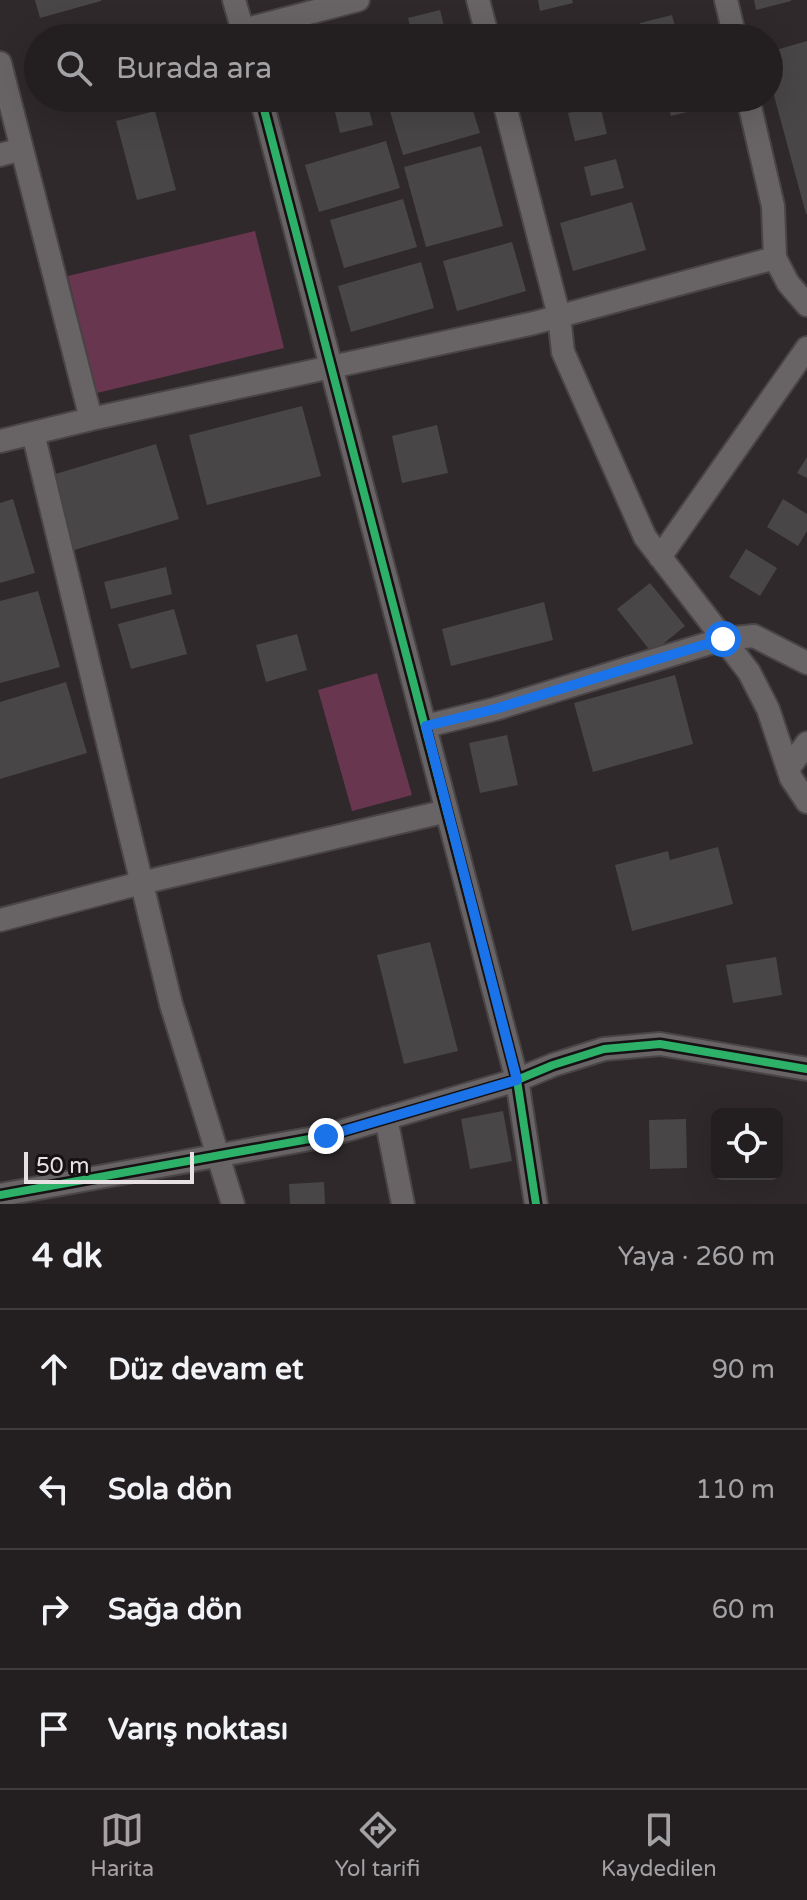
<!DOCTYPE html>
<html lang="tr">
<meta charset="utf-8">
<style>
body{margin:0;font-family:"Varela Round",sans-serif;background:#2b272a;color:#f1f3f6}
.controls{position:absolute;right:24px;bottom:24px;display:grid;overflow:hidden;border-radius:12px;box-shadow:0 8px 32px #0002}
.controls button{width:72px;height:72px;display:grid;place-items:center;padding:0;border:0;border-bottom:2px solid #403d3f;background:#231f21;color:#f1f3f6;font:40px sans-serif}
.scale{position:absolute;left:24px;bottom:20px;width:170px;box-sizing:border-box;padding-left:8px;border:4px solid #e8e1e4;border-top:0;font-size:22px;line-height:28px;white-space:nowrap;color:#e8e1e4;-webkit-text-stroke:6px #161113;paint-order:stroke}
.stop{position:absolute;width:24px;height:24px;margin:-18px;border:6px solid #1a73e8;border-radius:50%;background:#fff}
.stop.end{background:#1a73e8;border-color:#fff;box-shadow:0 2px 8px #0008}
.list{margin:0;padding:0;list-style:none}
h2{display:flex;justify-content:space-between;align-items:center;height:104px;margin:0;padding:0 32px;font-size:34px}
h2 small{font-size:26px;font-weight:400;color:#a3a2a5}
.list li{display:grid;grid-template-columns:52px 1fr auto;gap:24px;align-items:center;box-sizing:border-box;height:120px;padding:0 32px;border-top:2px solid #403d3f}
.list b{display:block;font-size:30px;white-space:nowrap}
.list em{font-size:26px;font-style:normal;color:#a3a2a5}
.icon{flex:none;width:44px;height:44px;fill:none;stroke:currentColor;stroke-width:2;stroke-linecap:round;stroke-linejoin:round}
.map{position:relative;flex:none;width:807px;height:1204px;overflow:hidden}
.search{position:absolute;background:#231f21;box-shadow:0 8px 32px #0002;left:24px;right:24px;top:24px;height:88px;display:flex;align-items:center;gap:20px;box-sizing:border-box;padding:0 28px;border-radius:44px;color:#a3a2a5;font-size:30px}
.sheet{height:584px;background:#231f21}
nav{display:flex;justify-content:space-around;align-items:center;box-sizing:border-box;height:112px;border-top:2px solid #403d3f;background:#231f21;font-size:22px;color:#a3a2a5}
nav a{display:grid;justify-items:center;gap:4px}
nav .on{color:#a7a1a4}
.map>svg:first-child{display:block}
.green{fill:#69364f}
.building{fill:#484647}
.lines{fill:none;stroke-linecap:round;stroke-linejoin:round}
.minor-casing{stroke:#494446;stroke-width:26}
.minor{stroke:#686466;stroke-width:22}
.cycleway-casing{stroke:#161113;stroke-width:13}
.cycleway{stroke:#2db169;stroke-width:8}
.route{stroke:#1a73e8;stroke-width:10}
</style>
<div class="map">
<svg width="807" height="1204" viewBox="0 0 807 1204">
<rect width="100%" height="100%" fill="#2f292c"/>
<path class="green" d="M255 231 284 348 97 393 68 276Z
M377 673 412 795 352 811 318 690Z"/>
<path class="building" d="M35 0H101V1L40 18Z
M538 0H572L573 3 540 11Z
M754 0H791V1L756 10Z
M440 10 447 38H413L408 18Z
M672 15 678 38H644L640 23Z
M807 41V214H806L769 77V52Z
M358 98H366L373 125 340 133 333 104Z
M386 98H469L480 133 403 155Z
M666 98H701L703 108 671 116Z
M600 105 607 134 575 141 568 113Z
M155 111 176 190 137 200 116 121Z
M386 141 400 188 319 212 305 165Z
M481 146 503 226 426 247 404 167Z
M616 159 624 188 591 196 584 167Z
M403 199 417 247 344 268 330 220Z
M632 202 646 250 573 271 560 223Z
M512 242 526 291 457 311 443 261Z
M421 262 434 308 351 332 338 286Z
M302 406 321 476 207 505 189 435Z
M437 425 448 473 402 483 392 436Z
M156 444 179 519 74 550 52 475Z
M807 457V478L797 473Z
M13 499 35 573 0 583V503Z
M783 499 807 514V531L798 546 767 527Z
M746 549 777 568 760 596 729 577Z
M166 567 172 594 111 609 104 582Z
M650 583 685 626 652 653 617 609Z
M38 591 60 667 0 683V601Z
M544 602 553 640 451 666 442 629Z
M174 609 187 654 131 669 118 624Z
M297 634 307 670 266 682 256 645Z
M675 675 693 744 593 772 574 703Z
M66 682 87 753 0 779V702Z
M507 735 518 785 480 793 469 743Z
M718 847 733 904 632 931 615 865 668 851 670 860Z
M430 942 458 1051 404 1064 377 955Z
M776 957 782 995 733 1003 726 965Z
M503 1111 512 1161 470 1169 461 1119Z
M686 1119 687 1168 650 1169 649 1120Z
M324 1182 325 1204H290L289 1184Z"/>
<g class="lines">
<defs>
<path id="minor" d="M234 0 245 38
M478 0 488 38
M726 0 735 38
M243 30 358 0
M0 63 91 419
M261 98 517 1080 536 1204
M503 98 559 316 563 352 645 537 749 672 768 709 791 778 807 802
M748 98 773 206 775 258 788 283 807 305
M0 155 22 149
M33 433 171 1004 233 1204
M0 441 91 419 534 323 775 258
M660 557 807 348
M426 726 495 709 723 639 754 636 807 663
M788 769 807 743
M0 920 141 883 447 811
M386 1118 403 1204
M0 1195 326 1136 517 1080 553 1065 604 1049 660 1044 807 1069"/>
</defs>
<use href="#minor" class="minor-casing"/>
<use href="#minor" class="minor"/>
<defs>
<path id="cycleway" d="M261 98 517 1080 536 1204
M0 1195 326 1136 517 1080 553 1065 604 1049 660 1044 807 1069"/>
</defs>
<use href="#cycleway" class="cycleway-casing"/>
<use href="#cycleway" class="cycleway"/>
</g>
<g class="lines">
<path class="route" d="M326 1136 517 1080 426 726 495 709 723 639"/>
</g>
</svg>
<div class="controls">
<button><svg class="icon" aria-label="locate" viewBox="0 0 24 24"><circle cx="12" cy="12" r="6"/><path d="M12 2v4M12 18v4M2 12h4M18 12h4"/></svg></button>
</div>
<div class="scale">50 m</div>
<div class="stop" style="left:723px;top:639px"></div>
<div class="stop end" style="left:326px;top:1136px"></div>
<div class="search"><svg class="icon" aria-label="search" viewBox="0 0 24 24"><circle cx="10" cy="10" r="6"/><path d="M15 15l6 6"/></svg>Burada ara</div>
</div>
<section class="sheet">
<h2>4 dk<small>Yaya · 260 m</small></h2>
<ul class="list">
<li><svg class="icon" aria-label="ahead" viewBox="0 0 24 24"><path d="M12 20V5M6 11l6-6 6 6"/></svg><div><b>Düz devam et</b></div><em>90 m</em></li>
<li><svg class="icon" aria-label="left" viewBox="0 0 24 24"><path d="M17 20v-9H6M10 6l-5 5 5 5"/></svg><div><b>Sola dön</b></div><em>110 m</em></li>
<li><svg class="icon" aria-label="right" viewBox="0 0 24 24"><path d="M7 20v-9h11M14 6l5 5-5 5"/></svg><div><b>Sağa dön</b></div><em>60 m</em></li>
<li><svg class="icon" aria-label="arrive" viewBox="0 0 24 24"><path d="M6 21V4h12l-3 4 3 4H6"/></svg><div><b>Varış noktası</b></div></li>
</ul>
</section>
<nav>
<a class="on"><svg class="icon" aria-label="map" viewBox="0 0 24 24"><path d="M3 6l6-2 6 2 6-2v14l-6 2-6-2-6 2zM9 4v14M15 6v14"/></svg>Harita</a>
<a><svg class="icon" aria-label="directions" viewBox="0 0 24 24"><path d="M12 3l9 9-9 9-9-9zM9 14v-3h6M13 9l2 2-2 2"/></svg>Yol tarifi</a>
<a><svg class="icon" aria-label="saved" viewBox="0 0 24 24"><path d="M7 4h10v16l-5-4-5 4z"/></svg>Kaydedilen</a>
</nav>
